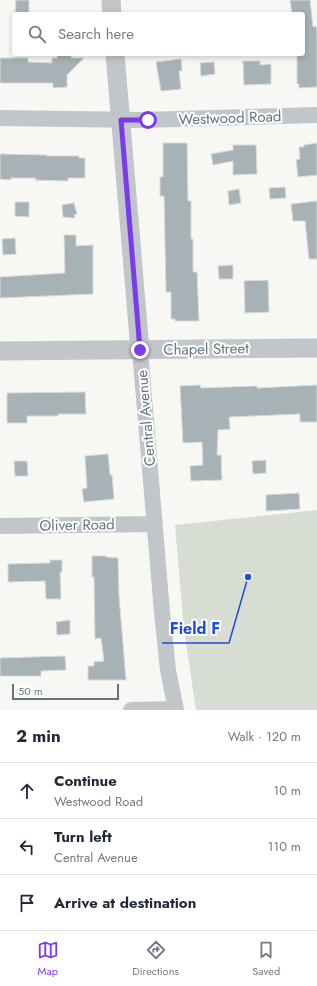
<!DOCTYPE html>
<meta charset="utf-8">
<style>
body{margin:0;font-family:Jost,sans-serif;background:#f6f6f7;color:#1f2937}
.scale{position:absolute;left:12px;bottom:10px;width:107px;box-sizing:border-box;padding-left:4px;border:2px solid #627680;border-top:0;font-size:11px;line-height:14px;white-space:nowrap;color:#627680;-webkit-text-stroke:3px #fff;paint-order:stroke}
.stop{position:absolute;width:12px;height:12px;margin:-9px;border:3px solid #7c3aed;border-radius:50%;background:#fff}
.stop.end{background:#7c3aed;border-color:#fff;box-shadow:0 1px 4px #0008}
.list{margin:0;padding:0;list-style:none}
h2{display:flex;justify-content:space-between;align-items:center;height:52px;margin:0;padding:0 16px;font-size:17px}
h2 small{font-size:13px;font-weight:400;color:#747a83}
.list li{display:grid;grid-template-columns:26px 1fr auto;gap:12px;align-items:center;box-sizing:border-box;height:56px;padding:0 16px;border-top:1px solid #e0e1e3}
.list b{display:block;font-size:15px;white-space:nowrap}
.list p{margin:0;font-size:13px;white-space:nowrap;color:#747a83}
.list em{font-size:13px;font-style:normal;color:#747a83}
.icon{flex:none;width:22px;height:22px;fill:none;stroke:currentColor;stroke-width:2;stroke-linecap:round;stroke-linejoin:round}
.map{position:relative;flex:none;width:317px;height:710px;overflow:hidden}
.search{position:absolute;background:#fff;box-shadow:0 2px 6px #0003;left:12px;right:12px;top:12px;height:44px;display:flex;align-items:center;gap:10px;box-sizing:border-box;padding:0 14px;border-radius:4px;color:#747a83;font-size:15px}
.sheet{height:220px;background:#fff}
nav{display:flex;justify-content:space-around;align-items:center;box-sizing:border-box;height:56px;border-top:1px solid #e0e1e3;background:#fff;font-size:11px;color:#747a83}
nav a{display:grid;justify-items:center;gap:2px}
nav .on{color:#7c3aed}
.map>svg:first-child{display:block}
.green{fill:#d8ddd3}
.building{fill:#a7b2b6;stroke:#d9d9d7}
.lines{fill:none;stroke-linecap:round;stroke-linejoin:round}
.minor{stroke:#c0c6c9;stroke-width:16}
.tertiary{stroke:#c0c6c9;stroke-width:19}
.route{stroke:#7c3aed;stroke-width:5}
.labels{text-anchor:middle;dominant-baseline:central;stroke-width:4;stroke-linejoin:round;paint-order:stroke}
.street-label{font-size:15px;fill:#627680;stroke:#fff}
.leader{fill:none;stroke:#1d4ed8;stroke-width:1.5}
.callout-dot{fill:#1d4ed8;stroke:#fff;stroke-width:1.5}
.callout-label{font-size:16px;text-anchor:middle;font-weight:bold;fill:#1d4ed8;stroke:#fff;stroke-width:4;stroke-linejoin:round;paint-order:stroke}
</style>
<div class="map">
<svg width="317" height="710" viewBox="0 0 317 710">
<rect width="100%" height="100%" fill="#f7f7f4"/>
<path class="green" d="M317 510V710H196L184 630 175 525Z"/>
<path class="building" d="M16 0H29V14H15Z
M290 0H310L313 27 316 26 317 33V87L299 88V84H297V54H303V14H292Z
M57 54H72L71 58H84L67 75V87L53 88V83H0V58H28V62L52 63V58H57Z
M181 59 182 71H179L181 89 161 91 156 62Z
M243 61H260V65L271 64V84L244 85Z
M214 62 215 74 201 76 200 63Z
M163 143H187L188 201H191V239H193V272H197L199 321H175V319H171V292H166L164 196H160V177H163Z
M317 143V175L298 177 296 160 300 159 299 147H304V145Z
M233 145H256L257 174 233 175V161L213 165 211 154 233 150Z
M0 154 47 155V156H79V158H85V178H68V181L35 180 36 178H11V180L0 179Z
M285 187 286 198 270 199 269 188Z
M239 189 241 203 229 205 228 191Z
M317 201V259H309L305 221H293L291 204Z
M15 202H29V217L15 216Z
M74 203 77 214 74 215 75 218 63 217 62 205Z
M64 235H76V246L93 245V294L0 298V277L65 273Z
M15 238 16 254 3 255 2 239Z
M233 265V279H219L218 266Z
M268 280 269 312 245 313 244 281Z
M200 385 201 388 257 386V388L317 385V422H300V414L229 417 230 429 218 430 217 455H221L222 480 191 481 190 466 203 465 202 442 183 443 180 386Z
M85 392 86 414H58V416H27V423H7V393Z
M108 454 110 475H112L114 499 84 502 82 489 87 488 85 456Z
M266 460V473L253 474 252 461Z
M14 461H27L28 476H15Z
M299 493 300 509 266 511V495Z
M92 556H106V557L118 558 119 596 126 680H88V666H94V662L104 661 101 638 95 639 94 577H92Z
M50 560H62V572H60L61 599H46L45 581 8 582V564L50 563Z
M70 620V634L57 635 56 622Z
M65 656 66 670 41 671V676H0V658Z"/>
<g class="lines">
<path class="minor" d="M0 118 141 120 317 115
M140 350 162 612 168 670 176 710
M0 526 155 524
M131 710 176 709"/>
<path class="tertiary" d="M111 0 112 14
M115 54 140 350
M0 351 317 348"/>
</g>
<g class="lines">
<path class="route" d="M140 350 121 120H148"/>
</g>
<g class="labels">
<g class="street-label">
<text transform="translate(230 118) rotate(-2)">Westwood Road</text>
<text transform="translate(206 349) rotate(-1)">Chapel Street</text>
<text transform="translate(146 418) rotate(-95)">Central Avenue</text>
<text transform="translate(77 525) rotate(-1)">Oliver Road</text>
</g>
</g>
<path class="leader" d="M248 577L229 643H162"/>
<circle class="callout-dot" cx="248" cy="577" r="4"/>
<g class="callout-label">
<text x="195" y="634">Field F</text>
</g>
</svg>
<div class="scale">50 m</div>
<div class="stop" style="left:148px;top:120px"></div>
<div class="stop end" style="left:140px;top:350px"></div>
<div class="search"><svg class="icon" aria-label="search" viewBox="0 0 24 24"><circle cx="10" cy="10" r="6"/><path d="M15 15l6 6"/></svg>Search here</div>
</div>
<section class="sheet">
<h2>2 min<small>Walk · 120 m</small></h2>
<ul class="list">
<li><svg class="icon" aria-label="ahead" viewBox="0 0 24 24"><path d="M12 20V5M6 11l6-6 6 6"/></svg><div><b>Continue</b><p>Westwood Road</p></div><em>10 m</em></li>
<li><svg class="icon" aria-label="left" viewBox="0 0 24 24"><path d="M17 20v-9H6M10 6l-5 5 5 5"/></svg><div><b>Turn left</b><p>Central Avenue</p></div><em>110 m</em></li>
<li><svg class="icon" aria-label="arrive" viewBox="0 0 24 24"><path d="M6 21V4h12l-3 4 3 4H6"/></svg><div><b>Arrive at destination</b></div></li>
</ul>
</section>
<nav>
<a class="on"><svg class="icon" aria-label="map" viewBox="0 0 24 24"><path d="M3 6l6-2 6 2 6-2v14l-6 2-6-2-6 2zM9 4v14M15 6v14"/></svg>Map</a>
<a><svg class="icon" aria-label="directions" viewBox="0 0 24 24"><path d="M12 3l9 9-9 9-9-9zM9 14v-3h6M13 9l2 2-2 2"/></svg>Directions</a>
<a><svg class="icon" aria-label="saved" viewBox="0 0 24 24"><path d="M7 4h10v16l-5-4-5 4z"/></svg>Saved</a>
</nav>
